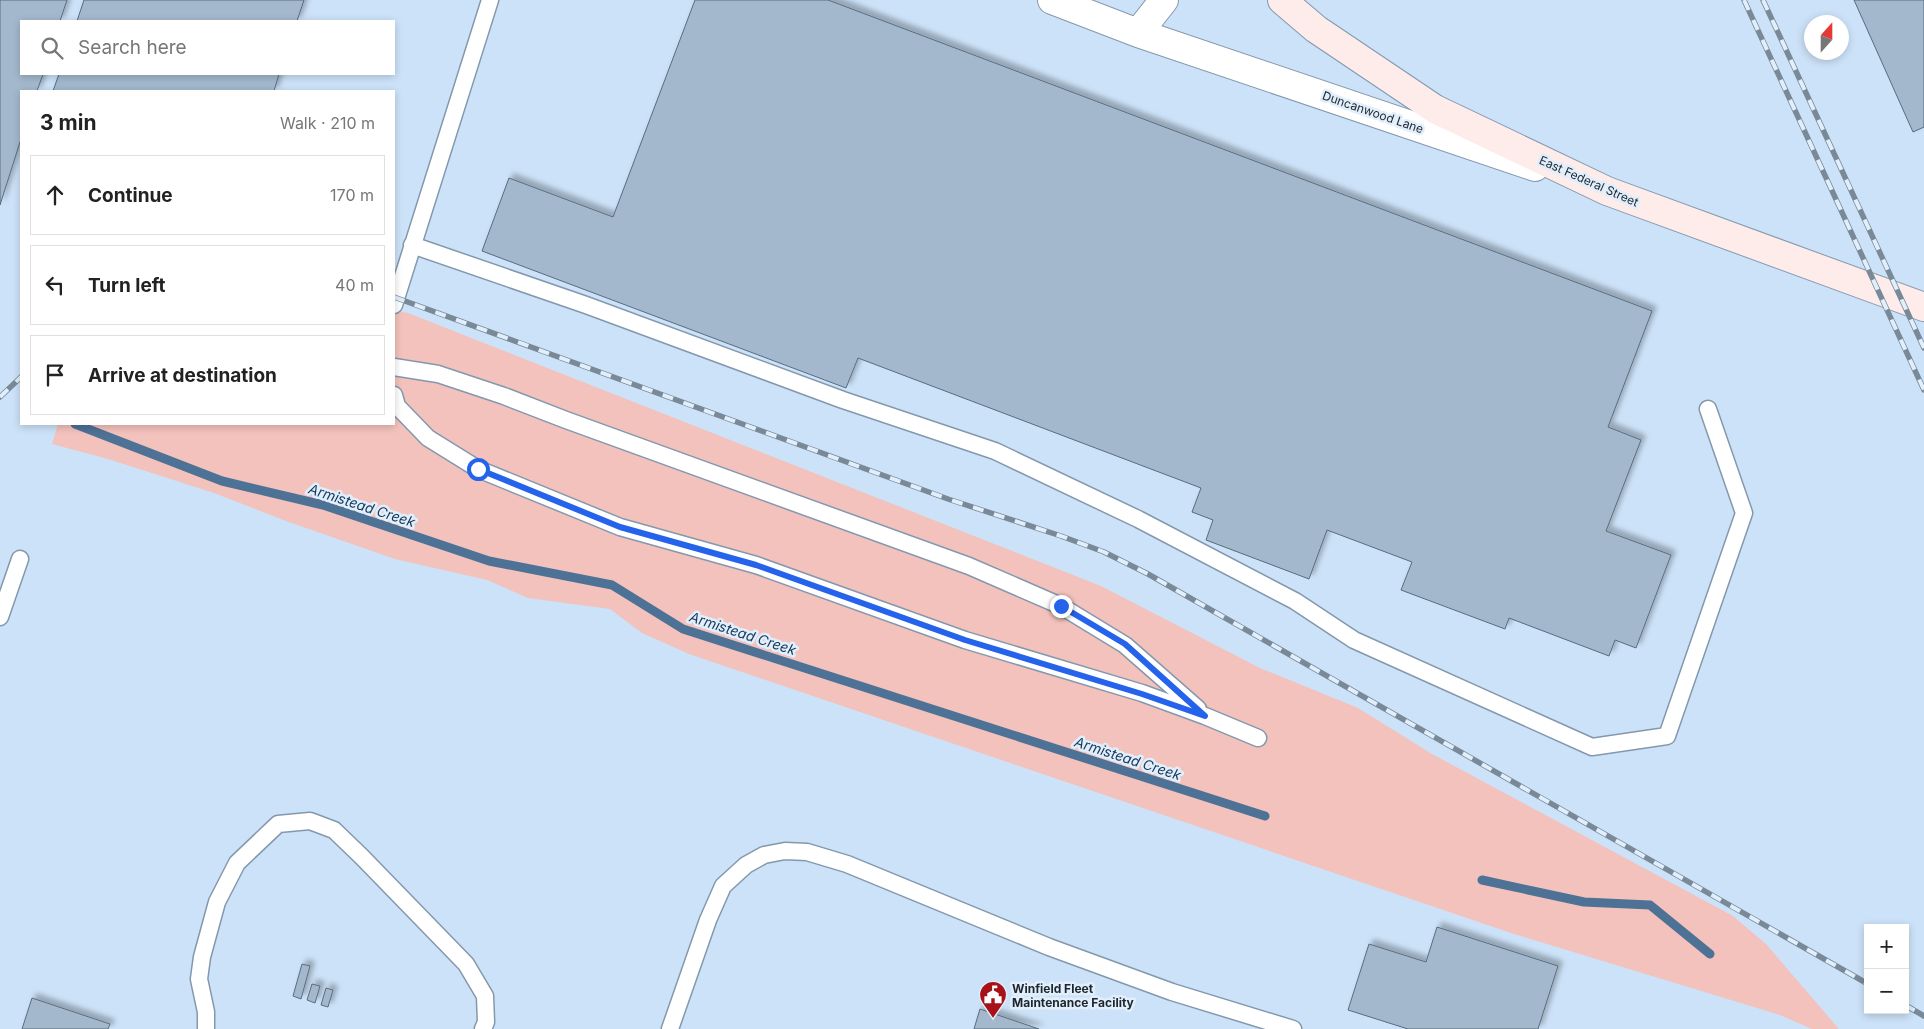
<!DOCTYPE html>
<meta charset="utf-8">
<style>
body{margin:0;font-family:Inter,sans-serif;background:#f2f2f2;color:#222}
.controls{position:absolute;right:15px;bottom:15px;display:grid;overflow:hidden;border-radius:0px;box-shadow:0 2px 8px #0003}
.controls button{width:45px;height:45px;display:grid;place-items:center;padding:0;border:0;border-bottom:1px solid #e0e0e0;background:#fff;color:#222;font:25px sans-serif}
.compass{position:absolute;left:1804px;top:15px;width:45px;height:45px;border-radius:50%;background:#fff;box-shadow:0 2px 8px #0003;rotate:21deg}
.stop{position:absolute;width:15px;height:15px;margin:-11px;border:4px solid #2563eb;border-radius:50%;background:#fff}
.stop.end{background:#2563eb;border-color:#fff;box-shadow:0 1px 5px #0008}
.list{margin:0;padding:0;list-style:none}
h2{display:flex;justify-content:space-between;align-items:center;height:65px;margin:0;padding:0 20px;font-size:21px}
h2 small{font-size:16px;font-weight:400;color:#767676}
.list li{display:grid;grid-template-columns:32px 1fr auto;gap:15px;align-items:center;box-sizing:border-box;height:80px;margin:0 10px 10px;padding:0 10px;border:1px solid #e0e0e0;border-radius:0px}
.list b{display:block;font-size:19px;white-space:nowrap}
.list em{font-size:16px;font-style:normal;color:#767676}
.icon{flex:none;width:28px;height:28px;fill:none;stroke:currentColor;stroke-width:2;stroke-linecap:round;stroke-linejoin:round}
.map{position:relative;flex:none;width:1924px;height:1029px;overflow:hidden}
.search{position:absolute;background:#fff;box-shadow:0 2px 8px #0003;left:20px;top:20px;width:375px;height:55px;display:flex;align-items:center;gap:12px;box-sizing:border-box;padding:0 18px;border-radius:0px;color:#767676;font-size:19px}
.panel{position:absolute;background:#fff;box-shadow:0 2px 8px #0003;left:20px;top:90px;width:375px;height:335px;border-radius:0px}
.map>svg:first-child{display:block}
.green{fill:#f3c2bc}
.lines{fill:none;stroke-linecap:round;stroke-linejoin:round}
.stream{stroke:#4d7296;stroke-width:9}
.building{fill:#a3b8cd;stroke:#596c7f;filter:url(#shadow)}
.lane-casing{stroke:#8498ad;stroke-width:19}
.street-casing{stroke:#8498ad;stroke-width:30}
.secondary-casing{stroke:#8498ad;stroke-width:30}
.lane{stroke:#fff;stroke-width:16}
.street{stroke:#fff;stroke-width:28}
.secondary{stroke:#fdecea;stroke-width:28}
.rail-casing{stroke:#798998;stroke-width:5.5}
.rail{stroke:#e1eefb;stroke-width:4;stroke-dasharray:11;stroke-linecap:butt}
.route{stroke:#2563eb;stroke-width:6}
.labels{text-anchor:middle;dominant-baseline:central;stroke-width:5;stroke-linejoin:round;paint-order:stroke}
.street-label{font-size:12px;fill:#1d262e;stroke:#e1eefb}
.poi-label{font-size:12px;font-weight:bold;fill:#1d262e;stroke:#e1eefb;text-anchor:start}
.water-label{font-size:14px;font-style:italic;fill:#133758;stroke:#e1eefb}
</style>
<div class="map">
<svg width="1924" height="1029" viewBox="0 0 1924 1029">
<defs>
<filter id="shadow"><feDropShadow dx="4.5" dy="-4.5" stdDeviation="2.5" flood-color="#0004"/></filter>
</defs>
<rect width="100%" height="100%" fill="#cce2f8"/>
<path class="green" d="M394 310 408 313 1101 586 1260 668 1358 708 1432 754 1733 916 1766 944 1839 1029H1812L1780 1015 1514 934 689 654 642 633 610 609 528 598 487 580 395 559 286 521 214 493 108 459 52 444 58 424H394Z"/>
<g class="lines">
<path class="stream" d="M75 424 222 481 323 505 489 561 612 585 683 629 1265 816
M1482 880 1584 902 1650 905 1710 954"/>
</g>
<path class="building" d="M0 0H67L60 21H21V74H43L37 91H21V139L0 205Z
M84 0H304L297 21H77Z
M695 0H828L1652 311 1608 427 1641 440 1606 531 1671 555 1636 648 1615 640 1609 656 1509 618 1505 629 1401 590 1412 562 1327 530 1309 579 1206 540 1213 520 1192 512 1201 488 858 358 846 388 482 251 509 178 613 217Z
M1854 0H1924V127L1913 132Z
M59 74H279L274 91H53Z
M1437 927 1558 966 1538 1029H1408L1348 1010 1369 944 1426 962Z
M302 964 310 966 301 999 293 996Z
M312 984 320 986 315 1003 307 1000Z
M326 988 333 990 328 1007 321 1005Z
M32 998 110 1024 108 1029H22Z
M980 1009 1039 1029H974Z"/>
<g class="lines">
<defs>
<path id="lane" d="M412 245 586 305 843 400 995 451 1138 519 1295 601 1354 640 1592 747 1667 736 1744 513 1708 409
M394 305 490 0
M394 367 438 374 504 396 566 420 969 566 1061 606 1125 645 1198 709
M394 395 397 406 428 438 478 469 620 527 756 565 965 640 1142 693 1205 716 1258 738
M0 617 20 559
M206 1029V1012L199 979 202 957 217 902 237 863 278 824 310 821 334 830 362 857 466 964 485 996 486 1022 483 1029
M670 1029 708 920 723 886 746 865 764 855 785 851 807 852 847 864 1049 947 1172 992 1293 1029"/>
<path id="street" d="M1052 0 1138 33 1535 167
M1138 33 1164 0"/>
<path id="secondary" d="M1282 0 1316 29 1435 109 1607 191 1924 307"/>
</defs>
<use href="#lane" class="lane-casing"/>
<use href="#street" class="street-casing"/>
<use href="#secondary" class="secondary-casing"/>
<use href="#lane" class="lane"/>
<use href="#street" class="street"/>
<use href="#secondary" class="secondary"/>
<defs>
<path id="rail" d="M1744 0 1924 390
M1763 0 1924 348
M394 297 948 499 1061 536 1104 552 1148 574 1868 984
M0 397 21 377
M1905 1005 1924 1016"/>
</defs>
<use href="#rail" class="rail-casing"/>
<use href="#rail" class="rail"/>
</g>
<g class="lines">
<path class="route" d="M478 469 620 527 756 565 965 640 1142 694 1205 716 1125 644 1061 606"/>
</g>
<defs>
<symbol id="civic-pin" viewBox="-11 -11 22 30"><path d="M0 17L-7.5 6A9.5 9.5 0 1 1 7.5 6Z" fill="#a71119" stroke="#e1eefb"/><path d="M-.6-6.5H3V-4.5H.6V-3L4-1V1h2V6H-6V1h2V-1L-.6-3ZM-1.2 2.5V6h2.4V2.5Z" fill="#fff"/></symbol>
</defs>
<g fill-rule="evenodd">
<use href="#civic-pin" x="977" y="979" width="32" height="43"/>
</g>
<g class="labels">
<g class="street-label">
<text transform="translate(1373 112) rotate(19)">Duncanwood Lane</text>
<text transform="translate(1589 181) rotate(24)">East Federal Street</text>
</g>
<g class="poi-label">
<text x="1012" y="988">Winfield Fleet<tspan x="1012" dy="14">Maintenance Facility</tspan></text>
</g>
<g class="water-label">
<text transform="translate(362 505) rotate(18)">Armistead Creek</text>
<text transform="translate(743 633) rotate(18)">Armistead Creek</text>
<text transform="translate(1128 758) rotate(18)">Armistead Creek</text>
</g>
</g>
</svg>
<div class="controls">
<button>+</button>
<button>−</button>
</div>
<svg class="compass" viewBox="-18 -18 36 36"><path d="M0-13l5 13h-10z" fill="#e53935"/><path d="M0 13l5-13h-10z" fill="#767676"/></svg>
<div class="stop" style="left:478px;top:469px"></div>
<div class="stop end" style="left:1061px;top:606px"></div>
<div class="search"><svg class="icon" aria-label="search" viewBox="0 0 24 24"><circle cx="10" cy="10" r="6"/><path d="M15 15l6 6"/></svg>Search here</div>
<section class="panel">
<h2>3 min<small>Walk · 210 m</small></h2>
<ul class="list">
<li><svg class="icon" aria-label="ahead" viewBox="0 0 24 24"><path d="M12 20V5M6 11l6-6 6 6"/></svg><div><b>Continue</b></div><em>170 m</em></li>
<li><svg class="icon" aria-label="left" viewBox="0 0 24 24"><path d="M17 20v-9H6M10 6l-5 5 5 5"/></svg><div><b>Turn left</b></div><em>40 m</em></li>
<li><svg class="icon" aria-label="arrive" viewBox="0 0 24 24"><path d="M6 21V4h12l-3 4 3 4H6"/></svg><div><b>Arrive at destination</b></div></li>
</ul>
</section>
</div>
